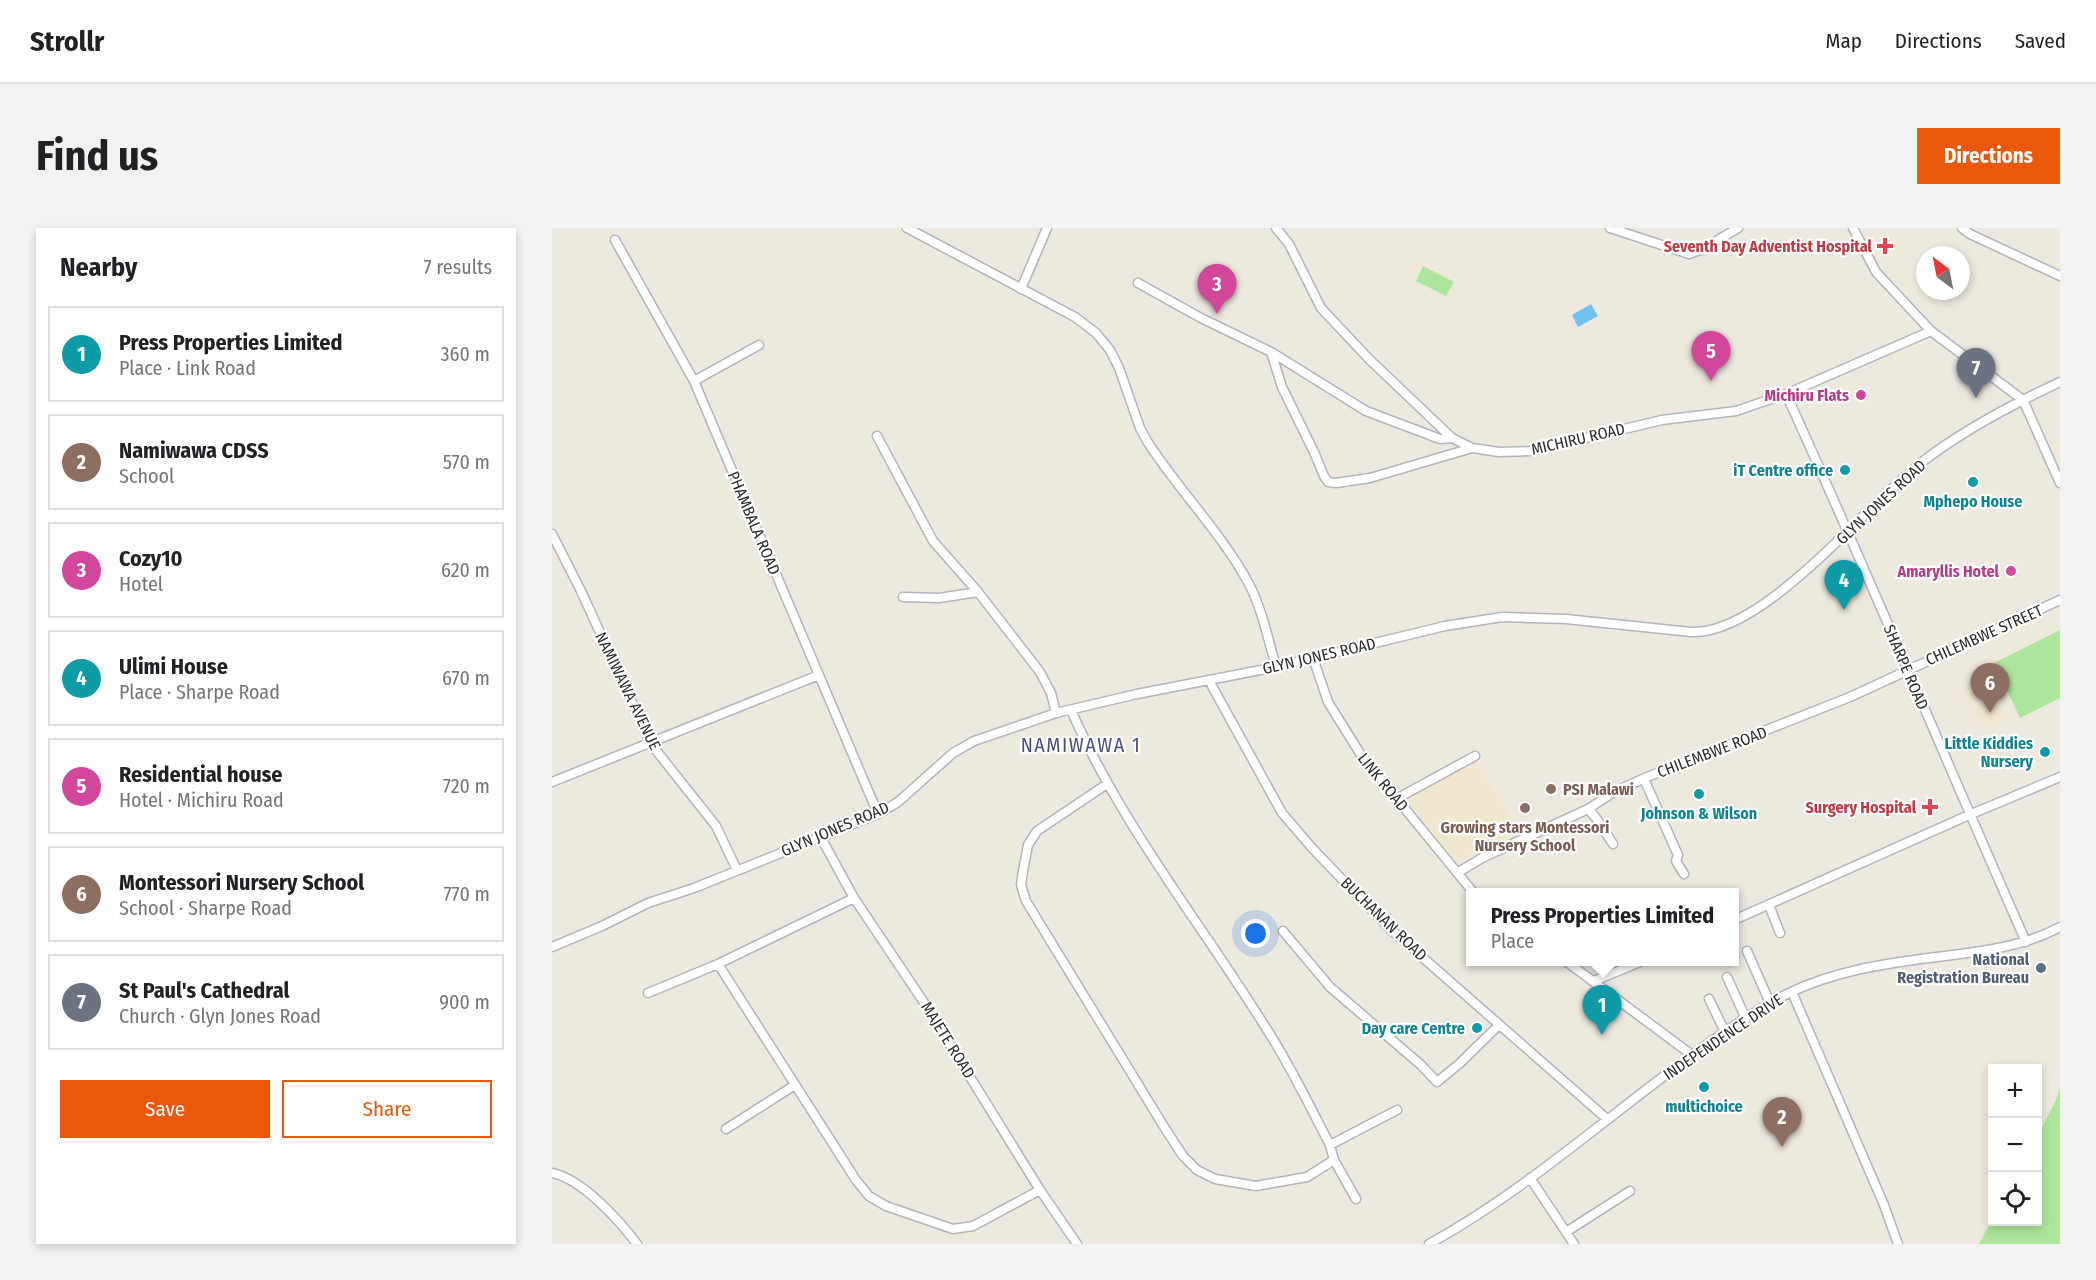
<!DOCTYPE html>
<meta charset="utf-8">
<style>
body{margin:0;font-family:"Fira Sans Condensed",sans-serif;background:#f2f2f2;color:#202124}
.controls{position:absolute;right:18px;bottom:18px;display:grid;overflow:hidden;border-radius:0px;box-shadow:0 3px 9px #0003}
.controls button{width:54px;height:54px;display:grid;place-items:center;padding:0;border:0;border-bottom:2px solid #e0e0e0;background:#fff;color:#202124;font:30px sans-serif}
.compass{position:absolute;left:1364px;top:18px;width:54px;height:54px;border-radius:50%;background:#fff;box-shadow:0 3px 9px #0003;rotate:328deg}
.you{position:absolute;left:704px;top:706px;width:21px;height:21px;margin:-15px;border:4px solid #fff;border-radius:50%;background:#1a73e8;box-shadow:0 0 0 9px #1a73e833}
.badge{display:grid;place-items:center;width:39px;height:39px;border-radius:50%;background:#ea580c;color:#fff;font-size:20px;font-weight:700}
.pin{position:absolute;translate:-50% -50px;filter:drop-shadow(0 2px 3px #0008)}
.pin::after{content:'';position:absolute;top:32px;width:21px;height:18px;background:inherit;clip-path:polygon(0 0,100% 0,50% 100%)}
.popup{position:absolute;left:914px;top:660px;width:273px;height:78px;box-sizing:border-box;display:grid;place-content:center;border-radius:0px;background:#fff;filter:drop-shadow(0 2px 4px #0005);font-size:20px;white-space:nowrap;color:#757577}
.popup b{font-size:22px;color:#202124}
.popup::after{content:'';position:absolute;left:50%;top:100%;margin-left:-12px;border:12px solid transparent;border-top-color:#fff}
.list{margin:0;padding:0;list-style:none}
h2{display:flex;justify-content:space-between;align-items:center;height:78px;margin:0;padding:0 24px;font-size:26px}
h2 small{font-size:20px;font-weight:400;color:#757577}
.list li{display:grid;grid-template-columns:39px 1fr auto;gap:18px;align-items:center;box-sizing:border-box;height:96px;margin:0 12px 12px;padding:0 12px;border:2px solid #e0e0e0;border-radius:0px}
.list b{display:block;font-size:22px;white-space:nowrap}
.list p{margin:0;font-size:20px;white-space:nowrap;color:#757577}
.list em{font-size:20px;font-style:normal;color:#757577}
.actions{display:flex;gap:12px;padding:18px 24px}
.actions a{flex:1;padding:14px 0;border:2px solid #ea580c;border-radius:0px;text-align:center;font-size:21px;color:#ea580c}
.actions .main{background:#ea580c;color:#fff}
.icon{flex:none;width:33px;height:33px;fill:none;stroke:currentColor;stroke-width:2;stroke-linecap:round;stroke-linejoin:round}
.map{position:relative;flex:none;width:1508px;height:1016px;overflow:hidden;border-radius:0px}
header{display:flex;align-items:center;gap:36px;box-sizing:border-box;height:84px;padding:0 30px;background:#fff;border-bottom:2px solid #e0e0e0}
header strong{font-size:28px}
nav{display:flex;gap:33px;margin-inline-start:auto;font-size:21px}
.intro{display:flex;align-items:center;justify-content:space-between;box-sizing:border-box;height:144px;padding:0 36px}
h1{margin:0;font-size:42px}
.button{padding:15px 27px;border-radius:0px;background:#ea580c;color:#fff;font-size:21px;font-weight:700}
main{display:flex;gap:36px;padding:0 36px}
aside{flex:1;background:#fff;border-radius:0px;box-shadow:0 3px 9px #0003}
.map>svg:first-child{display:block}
.education{fill:#f0e8ce}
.green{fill:#ade59a}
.water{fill:#70c3f1}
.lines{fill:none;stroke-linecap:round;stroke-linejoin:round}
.minor-casing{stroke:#b2b3c0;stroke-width:11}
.minor{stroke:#fff;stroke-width:8}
.health-dot{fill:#e0444e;stroke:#fff;stroke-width:2}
.hotel-dot{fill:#d1479c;stroke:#fff;stroke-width:2}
.culture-dot{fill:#0f9aa8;stroke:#fff;stroke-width:2}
.education-dot{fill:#8d6e63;stroke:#fff;stroke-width:2}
.service-dot{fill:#5c6f8a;stroke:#fff;stroke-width:2}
.labels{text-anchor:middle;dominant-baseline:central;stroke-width:4.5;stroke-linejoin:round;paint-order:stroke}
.health-label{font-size:16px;font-weight:bold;fill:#be3a42;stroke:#fff;text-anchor:end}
.hotel-label{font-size:16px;font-weight:bold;fill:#b23c85;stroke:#fff;text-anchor:end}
.street-label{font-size:16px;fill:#2c2c2c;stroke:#fff}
.culture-label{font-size:16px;font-weight:bold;fill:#0d838f;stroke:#fff;text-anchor:end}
.education-label{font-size:16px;font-weight:bold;fill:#785e54;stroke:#fff;text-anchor:start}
.service-label{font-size:16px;font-weight:bold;fill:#4e5e75;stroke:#fff;text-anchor:end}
.quarter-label{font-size:20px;letter-spacing:1.5px;fill:#4b4f7f;stroke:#fff}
</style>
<header>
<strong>Strollr</strong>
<nav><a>Map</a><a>Directions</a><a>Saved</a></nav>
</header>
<div class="intro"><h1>Find us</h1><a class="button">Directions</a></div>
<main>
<aside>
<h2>Nearby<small>7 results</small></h2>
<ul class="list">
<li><span class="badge" style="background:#0f9aa8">1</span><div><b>Press Properties Limited</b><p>Place · Link Road</p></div><em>360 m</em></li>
<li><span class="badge" style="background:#8d6e63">2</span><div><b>Namiwawa CDSS</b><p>School</p></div><em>570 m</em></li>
<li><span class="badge" style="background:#d1479c">3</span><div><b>Cozy10</b><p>Hotel</p></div><em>620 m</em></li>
<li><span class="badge" style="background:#0f9aa8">4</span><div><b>Ulimi House</b><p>Place · Sharpe Road</p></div><em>670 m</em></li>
<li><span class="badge" style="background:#d1479c">5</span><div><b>Residential house</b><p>Hotel · Michiru Road</p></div><em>720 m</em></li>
<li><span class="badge" style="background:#8d6e63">6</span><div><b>Montessori Nursery School</b><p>School · Sharpe Road</p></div><em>770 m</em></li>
<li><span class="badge" style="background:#6b7280">7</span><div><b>St Paul's Cathedral</b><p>Church · Glyn Jones Road</p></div><em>900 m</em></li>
</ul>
<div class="actions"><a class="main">Save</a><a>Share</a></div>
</aside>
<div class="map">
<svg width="1508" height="1016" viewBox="0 0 1508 1016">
<rect width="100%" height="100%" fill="#eee9df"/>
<path class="education" d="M1438 452 1443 464 1416 475 1411 463Z
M1444 470 1452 491 1432 500 1423 478Z
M923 531 968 604 930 629 924 623 901 636 856 571Z"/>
<path class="green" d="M871 38 902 54 894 68 864 53Z
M1508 402V470L1468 490 1442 435Z
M1508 860V1016H1427L1440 991V994H1486V907L1504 872Z"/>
<path class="water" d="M1039 76 1046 88 1026 99 1020 87Z"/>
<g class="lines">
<defs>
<path id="minor" d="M355 0 523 89 544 105 558 122 567 140 588 200 595 213C627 263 669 304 697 356 710 381 716 411 724 439
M724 0 737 16 769 80 817 131 900 210 920 220 947 224 979 223 1110 192 1184 183 1234 166 1379 103
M1058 0 1137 26 1151 21 1186 0
M1301 0 1324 44 1379 103 1471 172 1508 255
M1410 0 1418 6 1508 48
M63 12 142 153 326 586
M586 55 649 90 719 124 814 183 888 211 900 210
M469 61 495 0
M719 124 730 159 762 224 772 248 776 254 784 255 818 250 920 220
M142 153 207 117
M1234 166C1317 347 1393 531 1474 714
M325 208 381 313 426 364 488 444 499 465 504 485
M0 306 29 363 99 516 164 598 185 642
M351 369 387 370 426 364
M761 430 776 474 809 527 921 664
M658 452 660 458 730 585 761 621 837 700 1055 891
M519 482C570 599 652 699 719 808 741 843 759 881 778 917L782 932 755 949 704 958 663 951 645 942 631 928 614 902 474 673 469 657 471 643 476 617 485 603 555 556
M1092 551 1126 627 1124 633 1132 646
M0 554 267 447
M844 571 923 528
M1036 581 1044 590 1061 616
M268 608 302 670 371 773 488 962 525 1016
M905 645 930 630 1036 581 1062 564 1095 549 1298 469 1508 372
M1217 677 1228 705
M1182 692 1417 587 1508 549
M731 703 778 759 869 837 885 854 907 836 947 797
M0 719 50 698 96 675 142 660 326 586 346 574 401 525 422 513 504 485 585 466 724 439 893 398 950 389 1014 391 1139 404C1212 407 1313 278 1370 234 1409 204 1463 175 1508 154
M1195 723 1218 775
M1015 734 1140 827
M166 736 304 952 317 968 334 978 401 1001 421 998 488 962
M1175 749 1194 791
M1042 753 1088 734
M1240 764 1332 977 1346 1016
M96 765 166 736 302 670
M1157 771 1173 804
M174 901 243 857
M778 917 845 882
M782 932 804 971
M0 945C30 951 67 992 85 1016
M978 950 1022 1016
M1014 1004 1078 963
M877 1016C964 968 1040 902 1120 842 1157 815 1195 786 1237 765 1280 744 1329 736 1377 730 1422 724 1467 721 1508 699"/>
</defs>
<use href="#minor" class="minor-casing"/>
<use href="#minor" class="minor"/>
</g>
<g class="health-dot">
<path d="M1330 9h6v6h6v6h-6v6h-6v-6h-6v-6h6z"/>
<path d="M1375 570h6v6h6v6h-6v6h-6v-6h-6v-6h6z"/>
</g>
<g class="hotel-dot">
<circle cx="1309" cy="167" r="6"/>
<circle cx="1459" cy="343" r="6"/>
</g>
<g class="culture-dot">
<circle cx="1293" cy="242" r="6"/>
<circle cx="1421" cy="254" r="6"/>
<circle cx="1493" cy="524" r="6"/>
<circle cx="1147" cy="566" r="6"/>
<circle cx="925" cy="800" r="6"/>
<circle cx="1152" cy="859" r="6"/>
</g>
<g class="education-dot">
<circle cx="999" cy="561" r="6"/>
<circle cx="973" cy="580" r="6"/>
</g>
<circle class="service-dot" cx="1489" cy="740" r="6"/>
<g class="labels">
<g class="health-label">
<text x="1320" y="18">Seventh Day Adventist Hospital</text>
<text x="1364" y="579">Surgery Hospital</text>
</g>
<g class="hotel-label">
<text x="1297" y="167">Michiru Flats</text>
<text x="1447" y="343">Amaryllis Hotel</text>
</g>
<g class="street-label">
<text transform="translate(1026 211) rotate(-13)">MICHIRU ROAD</text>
<text transform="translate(1329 274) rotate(-43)">GLYN JONES ROAD</text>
<text transform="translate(202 295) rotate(67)">PHAMBALA ROAD</text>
<text transform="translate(1432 407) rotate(-24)">CHILEMBWE STREET</text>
<text transform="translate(767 428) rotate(-13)">GLYN JONES ROAD</text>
<text transform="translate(1354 439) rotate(67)">SHARPE ROAD</text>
<text transform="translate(76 463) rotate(64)">NAMIWAWA AVENUE</text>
<text transform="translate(1160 524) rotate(-21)">CHILEMBWE ROAD</text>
<text transform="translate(831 554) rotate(51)">LINK ROAD</text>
<text transform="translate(283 601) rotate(-23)">GLYN JONES ROAD</text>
<text transform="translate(832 691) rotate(44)">BUCHANAN ROAD</text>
<text transform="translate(1171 809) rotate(-34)">INDEPENDENCE DRIVE</text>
<text transform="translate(396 812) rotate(58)">MAJETE ROAD</text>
</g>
<g class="culture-label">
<text x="1281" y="242">iT Centre office</text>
<text x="1421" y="273" text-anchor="middle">Mphepo House</text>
<text x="1481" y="515">Little Kiddies<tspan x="1481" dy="18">Nursery</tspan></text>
<text x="1147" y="585" text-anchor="middle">Johnson &amp; Wilson</text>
<text x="913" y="800">Day care Centre</text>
<text x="1152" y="878" text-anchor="middle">multichoice</text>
</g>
<g class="education-label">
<text x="1011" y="561">PSI Malawi</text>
<text x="973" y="599" text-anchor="middle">Growing stars Montessori<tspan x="973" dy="18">Nursery School</tspan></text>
</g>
<g class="service-label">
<text x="1477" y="731">National<tspan x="1477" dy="18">Registration Bureau</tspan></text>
</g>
<g class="quarter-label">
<text x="529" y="517">NAMIWAWA 1</text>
</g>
</g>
</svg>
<div class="controls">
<button>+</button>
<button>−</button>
<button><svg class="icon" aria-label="locate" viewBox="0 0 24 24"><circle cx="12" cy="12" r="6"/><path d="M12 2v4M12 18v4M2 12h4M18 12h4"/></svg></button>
</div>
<svg class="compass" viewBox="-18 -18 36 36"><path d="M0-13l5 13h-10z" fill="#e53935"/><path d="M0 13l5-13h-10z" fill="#757577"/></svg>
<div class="you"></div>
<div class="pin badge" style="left:1050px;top:807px;background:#0f9aa8">1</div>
<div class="popup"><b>Press Properties Limited</b>Place</div>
<div class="pin badge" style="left:1230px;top:919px;background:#8d6e63">2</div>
<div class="pin badge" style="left:665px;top:86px;background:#d1479c">3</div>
<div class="pin badge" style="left:1292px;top:382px;background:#0f9aa8">4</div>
<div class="pin badge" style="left:1159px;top:153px;background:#d1479c">5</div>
<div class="pin badge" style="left:1438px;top:485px;background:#8d6e63">6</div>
<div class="pin badge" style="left:1424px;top:170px;background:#6b7280">7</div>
</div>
</main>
